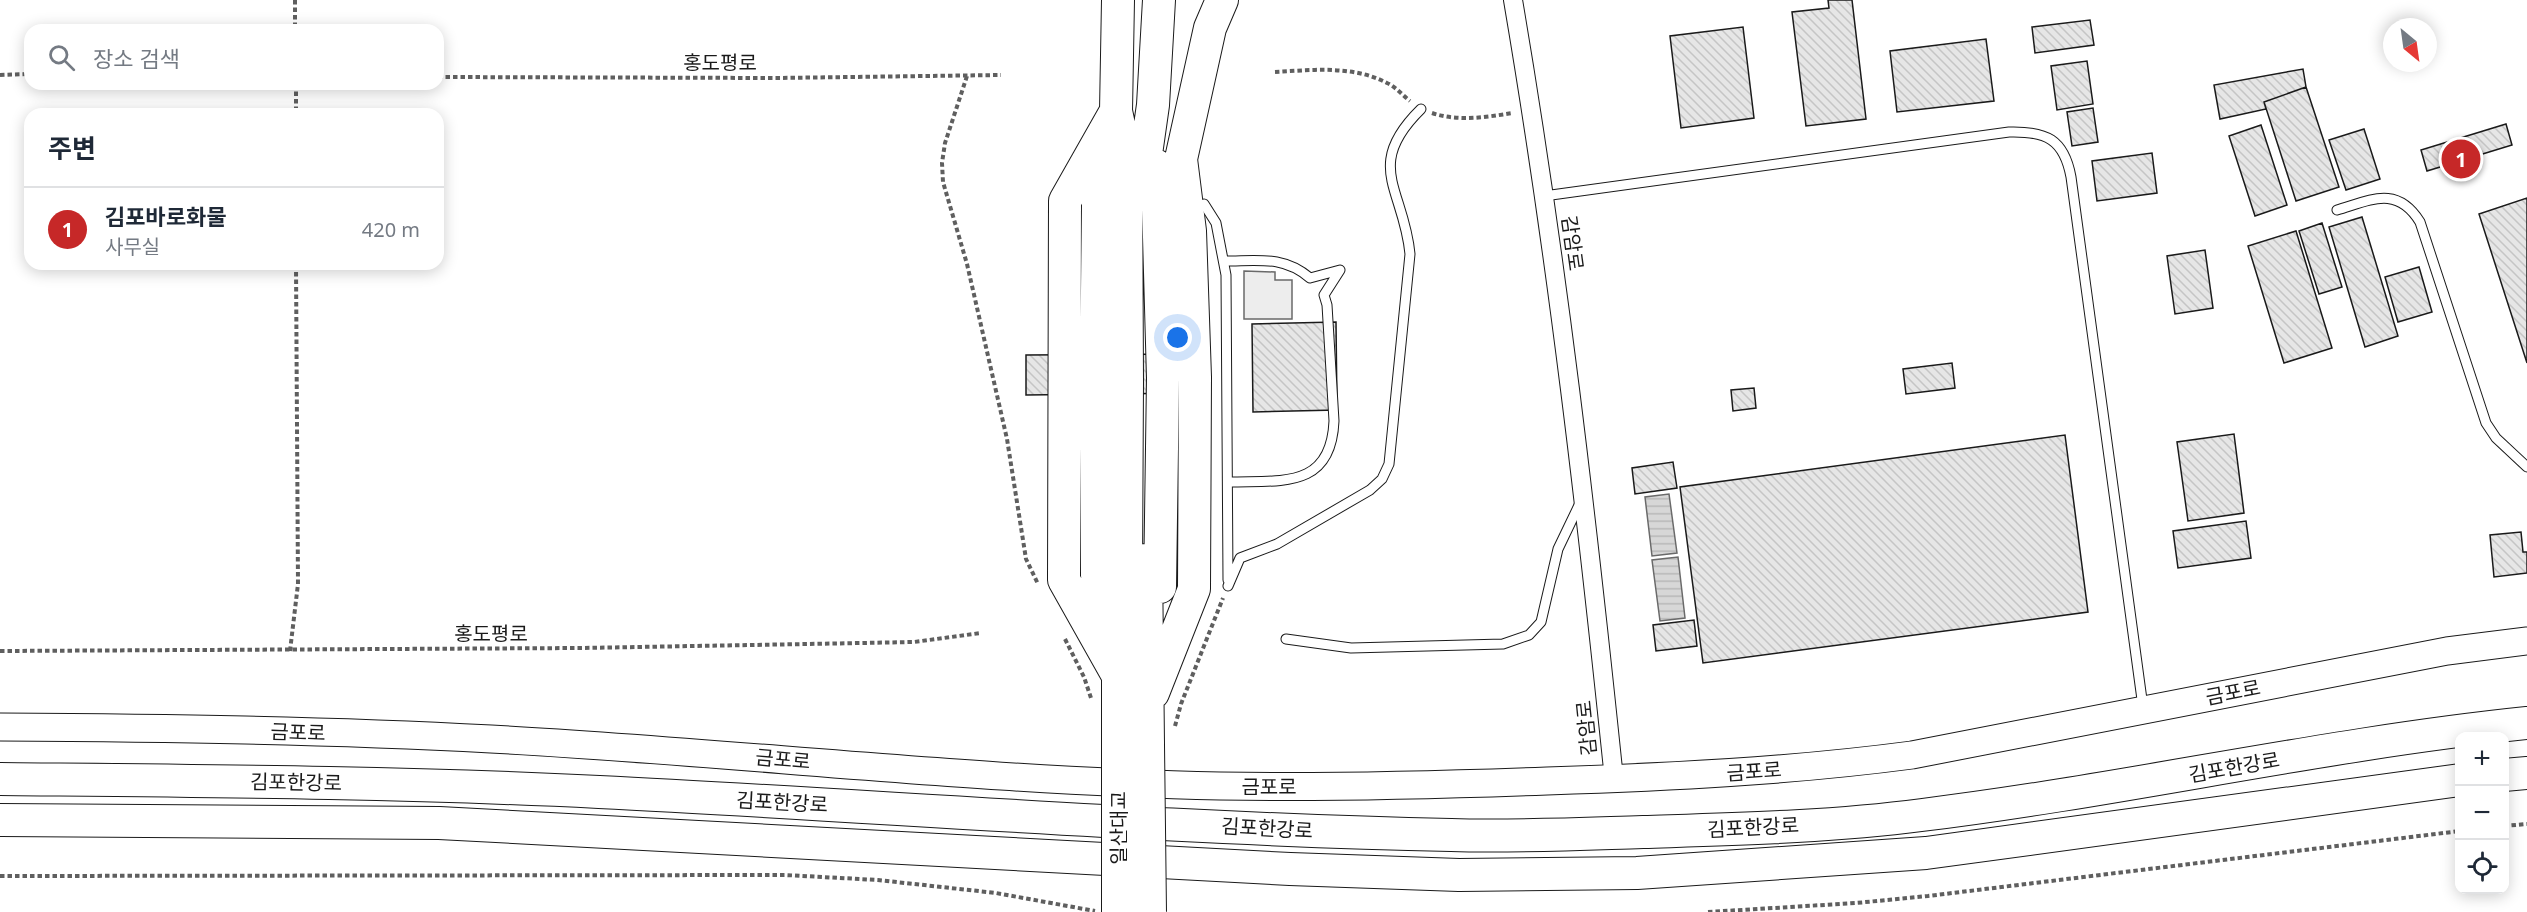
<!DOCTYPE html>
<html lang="ko">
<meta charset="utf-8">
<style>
body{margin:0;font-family:"Noto Sans","Noto Sans KR",sans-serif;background:#f6f6f7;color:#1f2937}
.controls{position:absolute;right:18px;bottom:18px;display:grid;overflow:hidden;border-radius:12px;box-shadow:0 3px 15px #0003}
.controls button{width:54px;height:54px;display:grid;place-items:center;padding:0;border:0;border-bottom:2px solid #e0e1e3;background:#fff;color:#1f2937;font:30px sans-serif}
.compass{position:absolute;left:2383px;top:18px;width:54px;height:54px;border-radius:50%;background:#fff;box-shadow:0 3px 15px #0003;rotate:151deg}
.you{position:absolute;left:1178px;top:338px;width:21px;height:21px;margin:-15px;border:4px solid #fff;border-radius:50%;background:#1a73e8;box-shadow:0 0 0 9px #1a73e833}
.badge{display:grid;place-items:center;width:39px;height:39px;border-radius:50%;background:#c62828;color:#fff;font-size:20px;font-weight:700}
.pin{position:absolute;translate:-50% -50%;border:3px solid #fff;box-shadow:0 2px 6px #0006}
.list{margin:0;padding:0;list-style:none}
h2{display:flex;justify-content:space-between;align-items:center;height:78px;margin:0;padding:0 24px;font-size:26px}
h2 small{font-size:20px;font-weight:400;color:#747a83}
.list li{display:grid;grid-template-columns:39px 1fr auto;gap:18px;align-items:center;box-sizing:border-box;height:84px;padding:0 24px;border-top:2px solid #e0e1e3}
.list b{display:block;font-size:22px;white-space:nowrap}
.list p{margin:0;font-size:20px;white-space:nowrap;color:#747a83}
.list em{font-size:20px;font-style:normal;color:#747a83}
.icon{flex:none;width:33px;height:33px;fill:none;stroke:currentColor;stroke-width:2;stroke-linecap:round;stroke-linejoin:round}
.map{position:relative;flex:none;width:2527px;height:912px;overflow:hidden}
.search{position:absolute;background:#fff;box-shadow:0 3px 15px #0003;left:24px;top:24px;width:420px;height:66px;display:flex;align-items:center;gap:15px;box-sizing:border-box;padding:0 21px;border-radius:18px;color:#747a83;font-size:22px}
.panel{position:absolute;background:#fff;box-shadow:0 3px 15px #0003;left:24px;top:108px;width:420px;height:162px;border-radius:18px}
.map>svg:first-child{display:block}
.built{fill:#ededed;stroke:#6a6a6a;stroke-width:1.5}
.water{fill:url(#water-rules);stroke:#6a6a6a;stroke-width:1.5}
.building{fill:url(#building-back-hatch);stroke:#1a1a1a;stroke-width:1.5}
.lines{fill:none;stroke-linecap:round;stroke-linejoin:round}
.service-casing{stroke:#1a1a1a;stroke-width:11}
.minor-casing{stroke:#1a1a1a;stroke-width:20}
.secondary-casing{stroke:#1a1a1a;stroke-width:29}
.trunk-casing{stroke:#1a1a1a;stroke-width:34}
.path{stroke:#5f5f5f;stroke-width:4;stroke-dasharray:4.5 3;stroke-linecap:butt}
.service{stroke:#fff;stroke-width:9}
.minor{stroke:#fff;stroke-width:18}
.secondary{stroke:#fff;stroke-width:27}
.trunk{stroke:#fff;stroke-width:32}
.trunk-bridge-casing{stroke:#1a1a1a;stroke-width:34;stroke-linecap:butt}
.trunk-bridge{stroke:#fff;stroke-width:32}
.labels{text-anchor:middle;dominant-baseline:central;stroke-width:4.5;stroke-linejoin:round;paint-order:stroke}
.street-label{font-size:20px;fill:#1a1a1a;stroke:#fff}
</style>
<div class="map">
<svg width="2527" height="912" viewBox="0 0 2527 912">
<defs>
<pattern id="water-rules" width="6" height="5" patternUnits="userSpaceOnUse" patternTransform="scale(1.5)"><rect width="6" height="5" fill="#d7d7d7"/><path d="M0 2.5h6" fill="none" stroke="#b8b8b8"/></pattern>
<pattern id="building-back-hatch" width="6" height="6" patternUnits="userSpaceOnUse" patternTransform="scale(1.5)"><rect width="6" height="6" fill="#e6e6e6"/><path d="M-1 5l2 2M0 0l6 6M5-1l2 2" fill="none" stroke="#c5c5c5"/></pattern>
</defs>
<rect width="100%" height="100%" fill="#fff"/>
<path class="built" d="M1244 271 1275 272V280H1292V319H1244Z"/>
<path class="water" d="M1669 494 1677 553 1652 556 1645 497Z
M1678 557 1685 618 1660 621 1652 560Z"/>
<path class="building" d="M1828 0H1852L1866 119 1806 126 1792 12 1829 8Z
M2090 20 2094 45 2035 53 2032 27Z
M1743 27 1754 118 1681 128 1670 36Z
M1986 39 1994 101 1897 112 1890 51Z
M2087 61 2093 104 2057 110 2051 66Z
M2303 69 2306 87 2264 102 2266 109 2220 119 2214 85Z
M2306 87 2339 187 2296 201 2264 102Z
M2093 108 2098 142 2072 146 2067 112Z
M2506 124 2512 145 2427 171 2421 150Z
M2261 125 2287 205 2255 216 2229 136Z
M2364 129 2380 179 2346 190 2329 140Z
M2152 153 2157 193 2097 201 2092 161Z
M2527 198V363L2479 214Z
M2362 217 2398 336 2365 347 2329 227Z
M2322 223 2342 287 2319 294 2299 231Z
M2296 231 2332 348 2284 363 2248 246Z
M2205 250 2213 308 2175 314 2167 256Z
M2419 267 2432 312 2398 322 2385 277Z
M1336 322 1337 410 1253 412 1252 324Z
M1191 354 1192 393 1026 395V355Z
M1952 363 1955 388 1906 394 1903 369Z
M1754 388 1756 408 1733 411 1731 390Z
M2234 434 2244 513 2188 521 2177 442Z
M2065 435 2088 612 1703 663 1680 487Z
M1673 462 1677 488 1635 494 1632 468Z
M2246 521 2251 558 2178 568 2173 531Z
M2521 532 2523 552H2527V573L2494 577 2490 535Z
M1694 620 1697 646 1656 651 1653 625Z"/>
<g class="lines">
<defs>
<path id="service" d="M1544 196 2009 132C2046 131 2064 139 2071 177L2143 707
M1204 204 1216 223 1226 275 1228 580
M2337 210C2371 200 2397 185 2420 222L2486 423 2496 438 2527 467
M1224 261C1257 261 1283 255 1310 278L1340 270 1324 295 1327 305 1334 421C1331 490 1280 480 1229 482
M1228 586 1240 558 1277 544 1370 490 1382 479 1389 464 1410 254C1404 189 1363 166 1421 109
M1286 639 1351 648 1503 644 1529 635 1541 622 1558 549 1581 501"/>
<path id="minor" d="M1513 0C1557 258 1587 518 1614 779"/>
<path id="secondary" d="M0 727C163 728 327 730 491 739 734 752 977 781 1220 786 1329 788 1438 785 1547 781 1669 777 1791 771 1912 755L2447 651 2527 641"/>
<path id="trunk" d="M1118 0 1116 111 1126 158 1127 382 1126 573 1118 676V745
M1116 111 1065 201 1064 580 1118 676
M1157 166 1163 378 1160 587
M1146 192 1145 161 1153 105 1159 0
M1146 560 1148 745
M1111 641 1097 575 1096 379 1098 203 1111 136
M1153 693 1194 589 1195 377 1190 231 1181 159 1210 28 1222 0
M2504 775 2527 773
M0 779C200 781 399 782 599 792 883 806 1167 829 1451 835 1515 837 1579 834 1643 832 1735 829 1830 827 1922 815 2125 790 2324 744 2527 723
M0 820 439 823 1290 869 1459 875 1637 873 1926 853 2460 780"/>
</defs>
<use href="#service" class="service-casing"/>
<use href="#minor" class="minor-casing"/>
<use href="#secondary" class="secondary-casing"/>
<use href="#trunk" class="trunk-casing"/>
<path class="path" d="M295 0V30
M1275 72C1312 70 1353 65 1387 83 1396 87 1402 95 1410 101
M0 75 30 74
M967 76 945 143 942 163 943 182 967 264 1007 439 1026 559 1038 584
M438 77 775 78 1001 75
M296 84V114
M1432 113C1459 122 1486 117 1513 113
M1065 639 1084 677 1091 698
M0 651 581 648 807 644 914 642 981 633
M290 651 298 584 296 264
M1175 726 1181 704 1223 598
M2504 826 2527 824
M0 876 785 875 878 880 996 893 1095 911
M1708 912 1856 903 1928 896 2460 831"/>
<use href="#service" class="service"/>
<use href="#minor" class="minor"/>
<use href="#secondary" class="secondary"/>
<use href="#trunk" class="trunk"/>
<defs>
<path id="trunk-bridge" d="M1118 745V912
M1148 745 1150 912"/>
</defs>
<use href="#trunk-bridge" class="trunk-bridge-casing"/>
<use href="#trunk-bridge" class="trunk-bridge"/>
</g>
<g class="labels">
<g class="street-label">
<text x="720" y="62">홍도평로</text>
<text transform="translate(1573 243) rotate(82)">감암로</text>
<text x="491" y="633">홍도평로</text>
<text transform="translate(2233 692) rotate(-11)">금포로</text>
<text transform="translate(1586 728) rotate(-96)">감암로</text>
<text transform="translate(298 732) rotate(2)">금포로</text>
<text transform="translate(783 759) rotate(5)">금포로</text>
<text transform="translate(2234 767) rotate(-10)">김포한강로</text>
<text transform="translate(1754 771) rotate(-4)">금포로</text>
<text transform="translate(296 782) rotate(1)">김포한강로</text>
<text x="1269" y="786">금포로</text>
<text transform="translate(782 802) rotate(3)">김포한강로</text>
<text transform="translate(1753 827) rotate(-3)">김포한강로</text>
<text transform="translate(1118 828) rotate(-90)">일산대교</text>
<text transform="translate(1267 828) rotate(3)">김포한강로</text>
</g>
</g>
</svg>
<div class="controls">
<button>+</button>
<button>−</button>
<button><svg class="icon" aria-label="locate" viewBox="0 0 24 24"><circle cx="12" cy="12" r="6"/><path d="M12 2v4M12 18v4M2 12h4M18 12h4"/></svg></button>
</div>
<svg class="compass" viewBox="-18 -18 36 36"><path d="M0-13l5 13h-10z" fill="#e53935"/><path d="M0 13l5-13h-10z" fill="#747a83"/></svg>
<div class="you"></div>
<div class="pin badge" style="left:2461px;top:159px">1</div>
<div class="search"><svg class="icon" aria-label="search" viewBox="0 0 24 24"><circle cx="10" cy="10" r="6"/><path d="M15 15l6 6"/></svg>장소 검색</div>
<section class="panel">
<h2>주변<small></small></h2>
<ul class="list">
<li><span class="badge">1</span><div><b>김포바로화물</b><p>사무실</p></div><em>420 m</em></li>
</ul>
</section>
</div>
